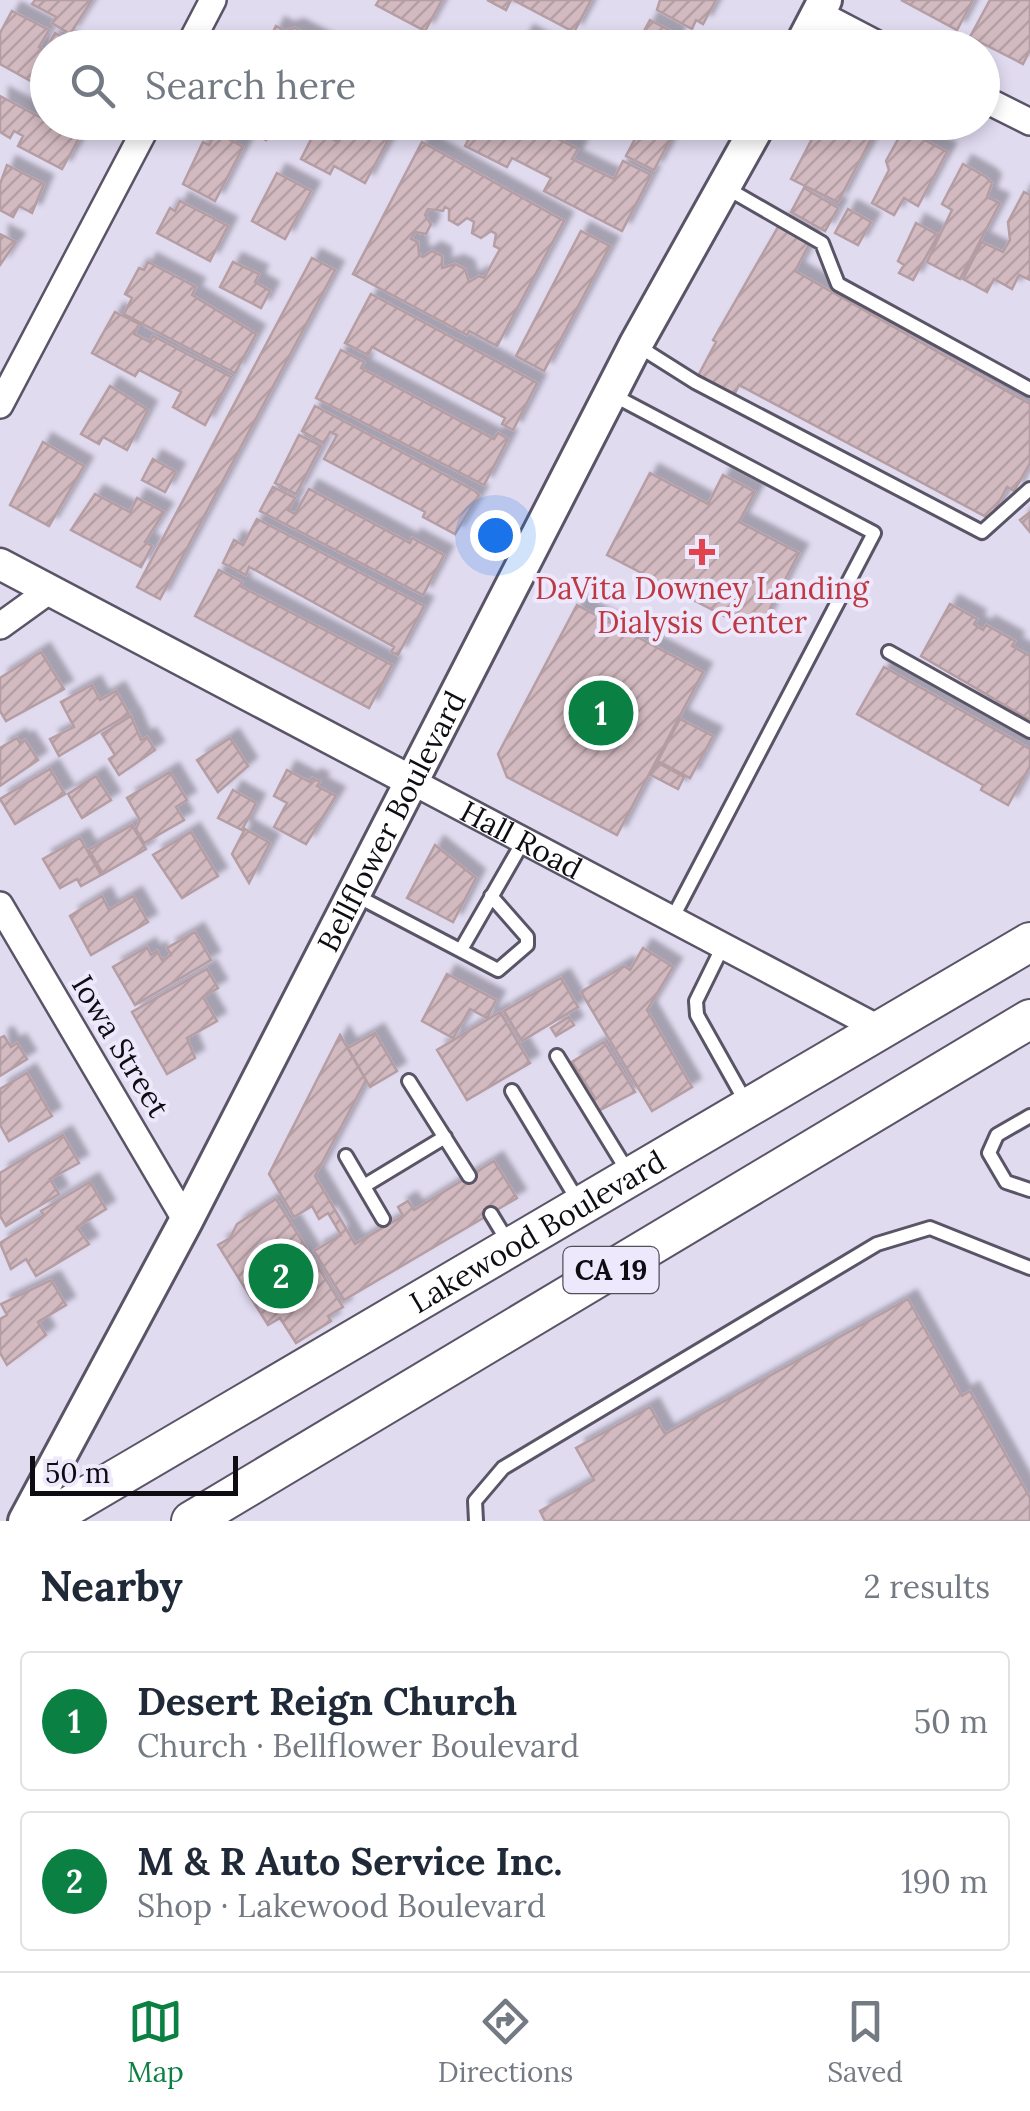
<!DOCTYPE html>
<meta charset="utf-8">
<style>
body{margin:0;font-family:Lora,serif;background:#f6f6f7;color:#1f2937}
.scale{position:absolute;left:30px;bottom:25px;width:208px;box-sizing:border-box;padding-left:10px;border:5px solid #0f0d13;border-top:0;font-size:28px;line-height:35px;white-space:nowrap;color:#0f0d13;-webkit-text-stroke:8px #eee8fd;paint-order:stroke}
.you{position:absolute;left:495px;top:535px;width:35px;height:35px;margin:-25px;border:8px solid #fff;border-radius:50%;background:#1a73e8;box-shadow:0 0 0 15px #1a73e833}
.badge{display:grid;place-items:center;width:65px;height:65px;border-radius:50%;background:#0b8043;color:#fff;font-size:32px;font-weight:700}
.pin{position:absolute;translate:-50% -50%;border:5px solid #fff;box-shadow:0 2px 10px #0006}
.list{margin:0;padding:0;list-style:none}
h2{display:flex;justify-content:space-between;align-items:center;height:130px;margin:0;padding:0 40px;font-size:42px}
h2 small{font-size:32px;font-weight:400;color:#747a83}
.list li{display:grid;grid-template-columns:65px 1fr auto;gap:30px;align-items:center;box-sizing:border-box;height:140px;margin:0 20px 20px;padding:0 20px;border:2px solid #e0e1e3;border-radius:10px}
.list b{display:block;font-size:38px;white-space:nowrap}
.list p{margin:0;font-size:32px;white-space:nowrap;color:#747a83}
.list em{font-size:32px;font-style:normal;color:#747a83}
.icon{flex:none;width:55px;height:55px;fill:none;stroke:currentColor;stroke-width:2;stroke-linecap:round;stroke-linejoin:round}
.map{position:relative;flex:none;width:1030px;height:1521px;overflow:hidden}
.search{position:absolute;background:#fff;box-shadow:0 5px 15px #0003;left:30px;right:30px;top:30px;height:110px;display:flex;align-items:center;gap:25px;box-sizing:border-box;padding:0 35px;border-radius:55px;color:#747a83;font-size:38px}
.sheet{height:450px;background:#fff}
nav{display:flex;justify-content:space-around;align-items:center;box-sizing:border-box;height:140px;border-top:2px solid #e0e1e3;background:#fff;font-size:28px;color:#747a83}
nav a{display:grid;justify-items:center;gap:5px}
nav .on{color:#0b8043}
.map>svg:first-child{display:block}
.building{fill:url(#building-hatch);stroke:#b59da4;stroke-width:2.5;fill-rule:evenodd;filter:url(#shadow)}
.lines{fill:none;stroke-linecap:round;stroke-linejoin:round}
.service-casing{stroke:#595466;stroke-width:18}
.minor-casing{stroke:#595466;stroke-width:30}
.tertiary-casing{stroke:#595466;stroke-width:35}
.secondary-casing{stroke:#595466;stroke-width:38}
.primary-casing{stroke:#595466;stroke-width:42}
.service{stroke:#fff;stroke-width:12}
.minor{stroke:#fff;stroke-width:25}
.tertiary{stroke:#fff;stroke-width:30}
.secondary{stroke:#fff;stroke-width:32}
.primary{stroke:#fff;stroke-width:38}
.health-dot{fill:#e0444e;stroke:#eee8fd;stroke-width:4}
.labels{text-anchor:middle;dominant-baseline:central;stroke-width:8;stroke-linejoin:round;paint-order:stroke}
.shield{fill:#eee8fd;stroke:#524f59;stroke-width:2.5}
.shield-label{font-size:28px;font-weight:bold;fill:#0f0d13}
.health-label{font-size:30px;fill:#be3a42;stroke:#eee8fd}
.street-label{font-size:30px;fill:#0f0d13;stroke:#eee8fd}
</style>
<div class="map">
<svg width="1030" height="1521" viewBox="0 0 1030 1521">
<defs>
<pattern id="building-hatch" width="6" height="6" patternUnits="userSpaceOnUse" patternTransform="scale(2.5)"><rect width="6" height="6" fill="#d3bac1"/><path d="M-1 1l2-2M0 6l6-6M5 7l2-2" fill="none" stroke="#b49fa5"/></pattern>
<filter id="shadow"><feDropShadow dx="9" dy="-9" stdDeviation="2.5" flood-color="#0004"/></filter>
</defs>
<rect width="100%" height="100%" fill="#e1dbf0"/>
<path class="building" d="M35 0H92L70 34 52 23 56 17 32 4Z
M379 0H442L425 31 376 5Z
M487 0H511L506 10Z
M513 0H591L574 32Z
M716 0 703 24 696 20 692 29 657 10 660 0Z
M901 0H973L957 30Z
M990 0H1030V50L1023 64 970 37Z
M12 11 49 30 39 47 45 51 55 33 70 42 67 48H48L45 89 0 64V33Z
M650 20 676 34 673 48H635Z
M276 26 285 31 295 28 332 47 265 48Z
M525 34 550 48H518Z
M0 96 79 138 62 169 18 146 23 136 14 131 10 138 0 132Z
M233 122H285L287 123 281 135 272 130 266 140Z
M348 122 395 127 365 183 334 166 330 174 301 159 316 130 338 142Z
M478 122H552L555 125 550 135 578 149 572 159 614 179 623 161 651 175 622 231 544 191 551 178 512 158 507 167 465 146Z
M612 122H679L654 170 626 156 636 137Z
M821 122H880L838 202 791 179Z
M904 129 947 152 918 206 904 198 894 215 872 203 889 170 886 161Z
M216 132 243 147 215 201 183 184 203 142 209 145Z
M422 142 564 221 497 346 469 331 467 335 353 274ZM445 207 449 209V220L458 225 467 218 474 222 472 233 481 238 491 231 496 234 494 246 500 249 484 278 479 276 469 282 465 269 455 264 442 268V256L432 251 423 257 419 255 418 242 411 239 415 232 426 234 431 224 425 215 428 209 443 211Z
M963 164 986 177 992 183 987 197 1000 203 960 279 927 262 952 210 942 204Z
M7 165 44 184 32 213 19 206 13 217 0 210V184Z
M277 173 311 191 285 239 252 221Z
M804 188 838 208 825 231 791 212Z
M1024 192 1030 195V280L1019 275 1012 289 994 279 987 292 963 279 982 242 1003 252 1010 240 1008 222Z
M180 201 228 226 210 261 157 233 170 208 175 211Z
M848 209 871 222 858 245 835 233Z
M781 222 812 239 795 271 1030 404V463L1014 491 1007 487 990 519 739 385 734 395 698 376 716 342 713 340Z
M916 223 938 235 913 280 899 273 904 265 898 261Z
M581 231 610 246 544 371 516 356Z
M0 234 16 242 0 265Z
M312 258 335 270 160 599 137 587Z
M148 262 196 287 192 295 256 334 235 373 124 314 132 298 125 294 139 268 144 270Z
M233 262 259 274 255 282 270 291 261 308 220 287Z
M371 294 537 383 513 430 502 424 505 418 372 347 368 355 345 343Z
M115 312 139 324 134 334 150 342 153 336 231 377 205 425 173 407 181 392 139 370 135 376 92 353Z
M341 350 364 362 361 368 494 439 498 433 508 439 484 485 316 398Z
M110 386 148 410 127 450 103 437 99 444 81 434Z
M315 406 475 491 479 495 455 534 423 517 425 512 324 459 337 435 330 432 324 443 302 431Z
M299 435 321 446 296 494 275 483Z
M43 442 84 466 49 526 10 505Z
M153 459 176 472 165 492 142 480Z
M650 473 708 504 723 475 755 492 739 522 799 553 757 633 607 555Z
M273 487 295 498 288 510 295 514 309 489 410 543 412 538 444 555 423 595 260 511Z
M95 494 130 512 137 498 164 512 145 542 152 546 141 567 71 530Z
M1030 512V532L1020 520Z
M257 519 424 606 398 655 391 652 394 647 257 571 249 567 246 575 223 563 234 540 243 545Z
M219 570 242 582 240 586 392 665 369 708 195 616Z
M950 604 977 619 974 624 983 630 986 625 1015 641 1012 646 1030 656V720L921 656Z
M577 605 703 672 617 835 507 777 498 754Z
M41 652 64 689 6 721 0 711V678Z
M884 667 1030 749V766L1008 805 981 790 983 785 857 714Z
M92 685 100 700 116 691 129 714 59 756 50 739 74 727 61 702Z
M131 716 141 740 147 737 155 750 119 775 109 759 115 755 102 734Z
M680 719 713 736 690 778 658 761Z
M17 738 20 743 25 740 38 760 0 786V748Z
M230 738 248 766 218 792 197 760Z
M658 763 684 777 678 789 651 775Z
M50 769 65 794 15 824 0 799Z
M287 770 310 782 312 778 320 782 317 786 336 796 306 844 274 827 287 803 274 796Z
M170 772 187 800 176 807 184 820 144 843 136 829 140 820 127 798Z
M96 776 111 800 82 818 68 794Z
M233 790 256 803 242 830 218 818Z
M132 825 146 849 103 874 89 850Z
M245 829 270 843 249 883 232 854Z
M191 832 218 876 182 898 153 855Z
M80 838 101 875 81 886 77 879 60 888 43 859Z
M435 845 476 878 453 922 407 898Z
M102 896 109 910 133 896 148 922 91 955 70 916Z
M195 932 211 960 135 1005 113 967 147 947 151 955 157 951 162 960 171 955 167 948Z
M643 948 673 967 647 1010 692 1087 652 1111 581 992 624 966 630 970Z
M207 969 218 988 203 997 217 1021 187 1038 195 1058 167 1074 132 1012Z
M447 974 496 1000 487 1018 470 1009 453 1038 422 1021Z
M561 978 578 1007 522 1041 504 1011Z
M500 1012 530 1063 467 1100 437 1050Z
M569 1017 574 1025 556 1036 551 1028Z
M375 1033 397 1071 370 1087 348 1048Z
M340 1035 366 1080 315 1176 355 1244 403 1216 398 1207 408 1201 414 1210 494 1161 517 1198 344 1300 314 1251 341 1235 328 1213 319 1219 312 1206 294 1217 269 1174Z
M4 1036 11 1047 17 1043 27 1059 0 1076V1038Z
M604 1042 635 1092 598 1111 591 1100 595 1098 572 1062Z
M27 1073 52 1116 9 1141 0 1125V1089Z
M63 1135 79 1163 50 1179 59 1194 6 1226 0 1216V1173Z
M90 1182 106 1209 77 1227 89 1244 36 1276 26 1259 11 1269 0 1243 44 1215 41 1211Z
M276 1199 343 1307 328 1316 331 1321 296 1343 280 1318 268 1325 218 1245 230 1238 237 1224Z
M51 1280 66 1305 38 1322 46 1335 7 1365 0 1353V1319L7 1315 1 1304Z
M908 1299 962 1396 970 1391 1030 1498V1521H545L540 1511 594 1480 576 1448 650 1407 665 1434Z"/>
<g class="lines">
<defs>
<path id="service" d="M723 186 822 243 838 284 1030 389
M638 346 695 382 982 532 1030 489
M611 394 874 533 672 919
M889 652 1030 731
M355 895 498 970 527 945V937L491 896
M723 946 696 1001 697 1015 748 1106
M462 948 524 840
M557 1056 628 1172
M409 1081 469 1176
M512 1091 578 1201
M1030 1116 997 1135 989 1153 1006 1182 1030 1190
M346 1156 383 1219
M364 1186 445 1137
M491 1214 508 1242
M476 1521 475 1501 503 1468 877 1244 930 1228 1030 1268"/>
<g id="minor">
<path d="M818 13 885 48"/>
<path d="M188 48 213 0"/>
<path d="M982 98 1030 122"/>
<path d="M0 405 149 122"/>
<path d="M0 626 50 590"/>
<path id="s1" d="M411 781 882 1030"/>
<path d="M0 905 186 1221"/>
</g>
<path id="tertiary" d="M0 564 411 781"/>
<g id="secondary">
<path d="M800 48 825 0"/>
<path id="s2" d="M25 1521 186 1221 636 344 760 122"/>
</g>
<g id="primary">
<path id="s3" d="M44 1521 1030 942"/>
<path d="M191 1521 1030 1019"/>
</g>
</defs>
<use href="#service" class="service-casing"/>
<use href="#minor" class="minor-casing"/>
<use href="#tertiary" class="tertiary-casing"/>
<use href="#secondary" class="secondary-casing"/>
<use href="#primary" class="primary-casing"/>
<use href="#service" class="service"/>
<use href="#minor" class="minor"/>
<use href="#tertiary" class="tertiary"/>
<use href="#secondary" class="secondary"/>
<use href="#primary" class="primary"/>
</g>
<path class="health-dot" d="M697 537h10v10h10v10h-10v10h-10v-10h-10v-10h10z"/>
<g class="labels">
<rect class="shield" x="563.5" y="1247" width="95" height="46" rx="8"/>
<g class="shield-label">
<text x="611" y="1270">CA 19</text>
</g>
<g class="health-label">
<text x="702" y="588">DaVita Downey Landing<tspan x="702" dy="34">Dialysis Center</tspan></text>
</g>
<g class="street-label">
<text stroke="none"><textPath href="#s2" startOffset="790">Bellflower Boulevard</textPath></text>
<text stroke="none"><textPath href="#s1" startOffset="125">Hall Road</textPath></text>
<text transform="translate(121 1046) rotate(59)">Iowa Street</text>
<text stroke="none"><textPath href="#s3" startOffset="572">Lakewood Boulevard</textPath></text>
</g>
</g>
</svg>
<div class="scale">50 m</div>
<div class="you"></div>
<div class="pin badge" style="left:601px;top:713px">1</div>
<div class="pin badge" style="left:281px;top:1276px">2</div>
<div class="search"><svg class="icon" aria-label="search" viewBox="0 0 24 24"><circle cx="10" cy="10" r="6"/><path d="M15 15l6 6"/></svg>Search here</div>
</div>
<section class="sheet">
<h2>Nearby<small>2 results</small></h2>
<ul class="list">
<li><span class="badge">1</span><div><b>Desert Reign Church</b><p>Church · Bellflower Boulevard</p></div><em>50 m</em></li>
<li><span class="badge">2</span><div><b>M &amp; R Auto Service Inc.</b><p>Shop · Lakewood Boulevard</p></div><em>190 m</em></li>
</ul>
</section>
<nav>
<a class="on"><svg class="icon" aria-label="map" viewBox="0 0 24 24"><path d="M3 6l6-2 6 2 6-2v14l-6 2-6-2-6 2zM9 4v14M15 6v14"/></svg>Map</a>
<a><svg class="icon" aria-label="directions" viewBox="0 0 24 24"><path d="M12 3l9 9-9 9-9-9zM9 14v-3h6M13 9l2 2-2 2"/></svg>Directions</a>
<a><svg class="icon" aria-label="saved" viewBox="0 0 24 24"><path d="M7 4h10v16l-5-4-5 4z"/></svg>Saved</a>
</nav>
